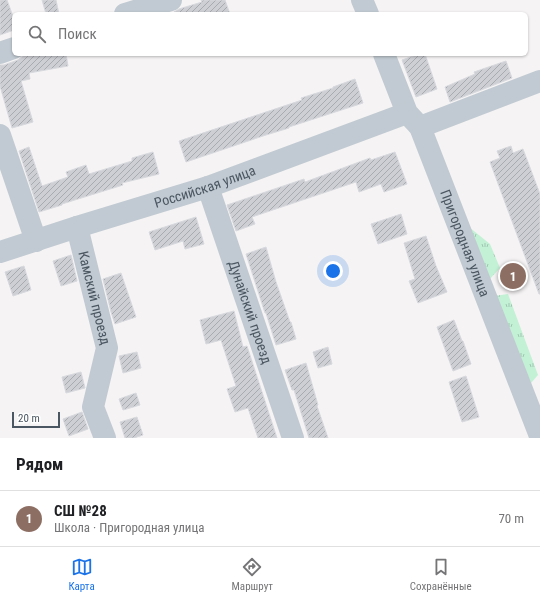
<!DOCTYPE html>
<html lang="ru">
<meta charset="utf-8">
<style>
body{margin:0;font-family:"Roboto Condensed",sans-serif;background:#f2f2f2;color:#202124}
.scale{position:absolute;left:12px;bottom:10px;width:48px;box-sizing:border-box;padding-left:4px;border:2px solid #4a5661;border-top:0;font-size:11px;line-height:14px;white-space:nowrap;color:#4a5661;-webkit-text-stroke:3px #fff;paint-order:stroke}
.you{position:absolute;left:333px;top:271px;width:14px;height:14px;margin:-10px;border:3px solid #fff;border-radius:50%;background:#1a73e8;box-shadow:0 0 0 6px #1a73e833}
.badge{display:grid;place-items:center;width:26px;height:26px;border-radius:50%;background:#1a73e8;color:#fff;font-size:13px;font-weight:700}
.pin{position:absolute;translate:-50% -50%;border:2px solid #fff;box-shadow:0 1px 4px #0006}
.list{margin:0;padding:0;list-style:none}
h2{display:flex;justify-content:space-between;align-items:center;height:52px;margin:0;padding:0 16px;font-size:17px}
h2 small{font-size:13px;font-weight:400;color:#757577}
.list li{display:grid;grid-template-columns:26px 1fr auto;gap:12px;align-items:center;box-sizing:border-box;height:56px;padding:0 16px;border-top:1px solid #e0e0e0}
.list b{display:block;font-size:15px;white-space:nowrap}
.list p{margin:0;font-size:13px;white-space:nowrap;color:#757577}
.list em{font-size:13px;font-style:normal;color:#757577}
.icon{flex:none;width:22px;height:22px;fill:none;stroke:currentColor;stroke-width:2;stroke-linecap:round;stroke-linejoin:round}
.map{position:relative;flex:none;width:540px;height:438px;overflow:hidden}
.search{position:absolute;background:#fff;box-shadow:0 1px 3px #0004;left:12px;right:12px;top:12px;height:44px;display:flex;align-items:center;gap:10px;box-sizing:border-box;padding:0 14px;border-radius:6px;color:#757577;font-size:15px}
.sheet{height:108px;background:#fff}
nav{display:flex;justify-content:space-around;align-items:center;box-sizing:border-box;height:56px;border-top:1px solid #e0e0e0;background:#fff;font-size:11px;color:#757577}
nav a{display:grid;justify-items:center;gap:2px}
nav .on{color:#1a73e8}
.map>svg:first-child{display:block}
.grass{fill:url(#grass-tufts)}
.building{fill:url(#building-hatch);stroke:#d7d9de}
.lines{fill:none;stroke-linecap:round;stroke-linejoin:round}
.minor{stroke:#c1cad2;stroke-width:22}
.labels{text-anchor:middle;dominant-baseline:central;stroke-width:3.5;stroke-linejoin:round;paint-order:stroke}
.street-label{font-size:14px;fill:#4a5661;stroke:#fff}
</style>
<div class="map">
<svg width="540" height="438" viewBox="0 0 540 438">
<defs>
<pattern id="grass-tufts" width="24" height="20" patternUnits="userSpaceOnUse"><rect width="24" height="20" fill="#c3f1d5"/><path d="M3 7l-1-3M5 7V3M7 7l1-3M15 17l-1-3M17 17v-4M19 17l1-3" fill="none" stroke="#a0c6b0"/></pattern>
<pattern id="building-hatch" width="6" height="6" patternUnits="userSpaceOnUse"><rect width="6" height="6" fill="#cdcfd5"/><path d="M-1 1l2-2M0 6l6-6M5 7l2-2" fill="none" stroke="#a8abb0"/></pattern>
</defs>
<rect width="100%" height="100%" fill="#f5f3f3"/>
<path class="grass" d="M464 223 490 244 500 268 488 281Z
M508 294 538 375 531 383 494 296Z"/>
<path class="building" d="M0 0H7L14 19V30L0 35Z
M42 0H56L59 14H46Z
M201 0H225L230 14H174V12L179 9 202 2Z
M25 54H66L68 66 29 73 30 79 21 81 33 122 12 128 0 86V65H4L18 60 23 56Z
M419 54H425L437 89 416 97 402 60Z
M506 61 512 78 450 102 445 87 475 74 474 72Z
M355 79 363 103 289 127V128L266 135 186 162 179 141 302 100 301 98 333 88V87Z
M511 146 513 153 523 149 540 194V294H539L490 162 500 158 497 151Z
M29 147 42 186 68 177 66 172 86 165 89 174 132 161V158L153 152 159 174 122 183 123 185 62 204V205L39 212 19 151Z
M395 152 407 184 384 192 381 184 359 192 356 182 252 217 255 224 236 231 227 205 304 179 305 182 370 158 371 160Z
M401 214 407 234 378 244 371 224Z
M196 217 204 244 185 249 183 241 155 250 149 232Z
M426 236 436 266 447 292 418 303 409 281 415 279 404 243Z
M266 247 276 282 290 322H291L296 339 276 345 266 313H265L246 254Z
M71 255 77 281 61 286 53 261Z
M24 266 31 290 13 296 5 272Z
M121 273 136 317 115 324 111 312 103 279Z
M234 311 243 347 247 346 277 438H258L248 408 235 412 227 389 236 386 221 340 206 344 200 320Z
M454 320 462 341H463L471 364 453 371 437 327Z
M328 347 332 364 318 368 313 352Z
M137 352 141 368 123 373 119 356Z
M306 363 318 405 317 406 328 438H309L294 390H292L285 370Z
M81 372 85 388 66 393 62 377Z
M466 376 479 417 462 422 449 382Z
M136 393 140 405 123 410 119 399Z
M82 412 88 429 69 436 63 419Z
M137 417 143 435 134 438H125L120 422Z"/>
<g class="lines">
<g class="minor">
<path d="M362 0 368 14"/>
<path d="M125 14 171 0"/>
<path d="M0 53 14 48"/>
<path id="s1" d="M384 54 407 113 420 127 540 436"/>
<path d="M420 127 540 81"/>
<path d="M0 135 36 241"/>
<path id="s2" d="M208 187 293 438"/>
<path id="s3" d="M77 227 107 348 93 407 105 438"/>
<path id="s4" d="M0 252 77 227 208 187 407 113"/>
</g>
</g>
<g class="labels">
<g class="street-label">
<text stroke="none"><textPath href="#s4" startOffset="215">Российская улица</textPath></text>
<text stroke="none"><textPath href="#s1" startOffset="207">Пригородная улица</textPath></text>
<text stroke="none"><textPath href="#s3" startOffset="73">Камский проезд</textPath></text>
<text stroke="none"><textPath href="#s2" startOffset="132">Дунайский проезд</textPath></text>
</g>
</g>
</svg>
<div class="scale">20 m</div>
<div class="you"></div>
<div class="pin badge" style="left:513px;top:276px;background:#8d6e63">1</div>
<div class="search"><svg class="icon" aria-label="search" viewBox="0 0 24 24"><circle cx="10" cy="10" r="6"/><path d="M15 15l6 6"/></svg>Поиск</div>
</div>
<section class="sheet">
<h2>Рядом<small></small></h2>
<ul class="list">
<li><span class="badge" style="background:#8d6e63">1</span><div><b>СШ №28</b><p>Школа · Пригородная улица</p></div><em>70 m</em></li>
</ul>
</section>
<nav>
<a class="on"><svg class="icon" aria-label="map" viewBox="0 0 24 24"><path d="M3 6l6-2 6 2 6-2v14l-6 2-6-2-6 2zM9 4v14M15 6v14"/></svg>Карта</a>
<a><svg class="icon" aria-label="directions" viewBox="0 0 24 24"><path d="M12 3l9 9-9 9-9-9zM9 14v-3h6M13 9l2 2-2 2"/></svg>Маршрут</a>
<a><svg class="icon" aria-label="saved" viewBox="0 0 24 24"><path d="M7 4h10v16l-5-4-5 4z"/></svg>Сохранённые</a>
</nav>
